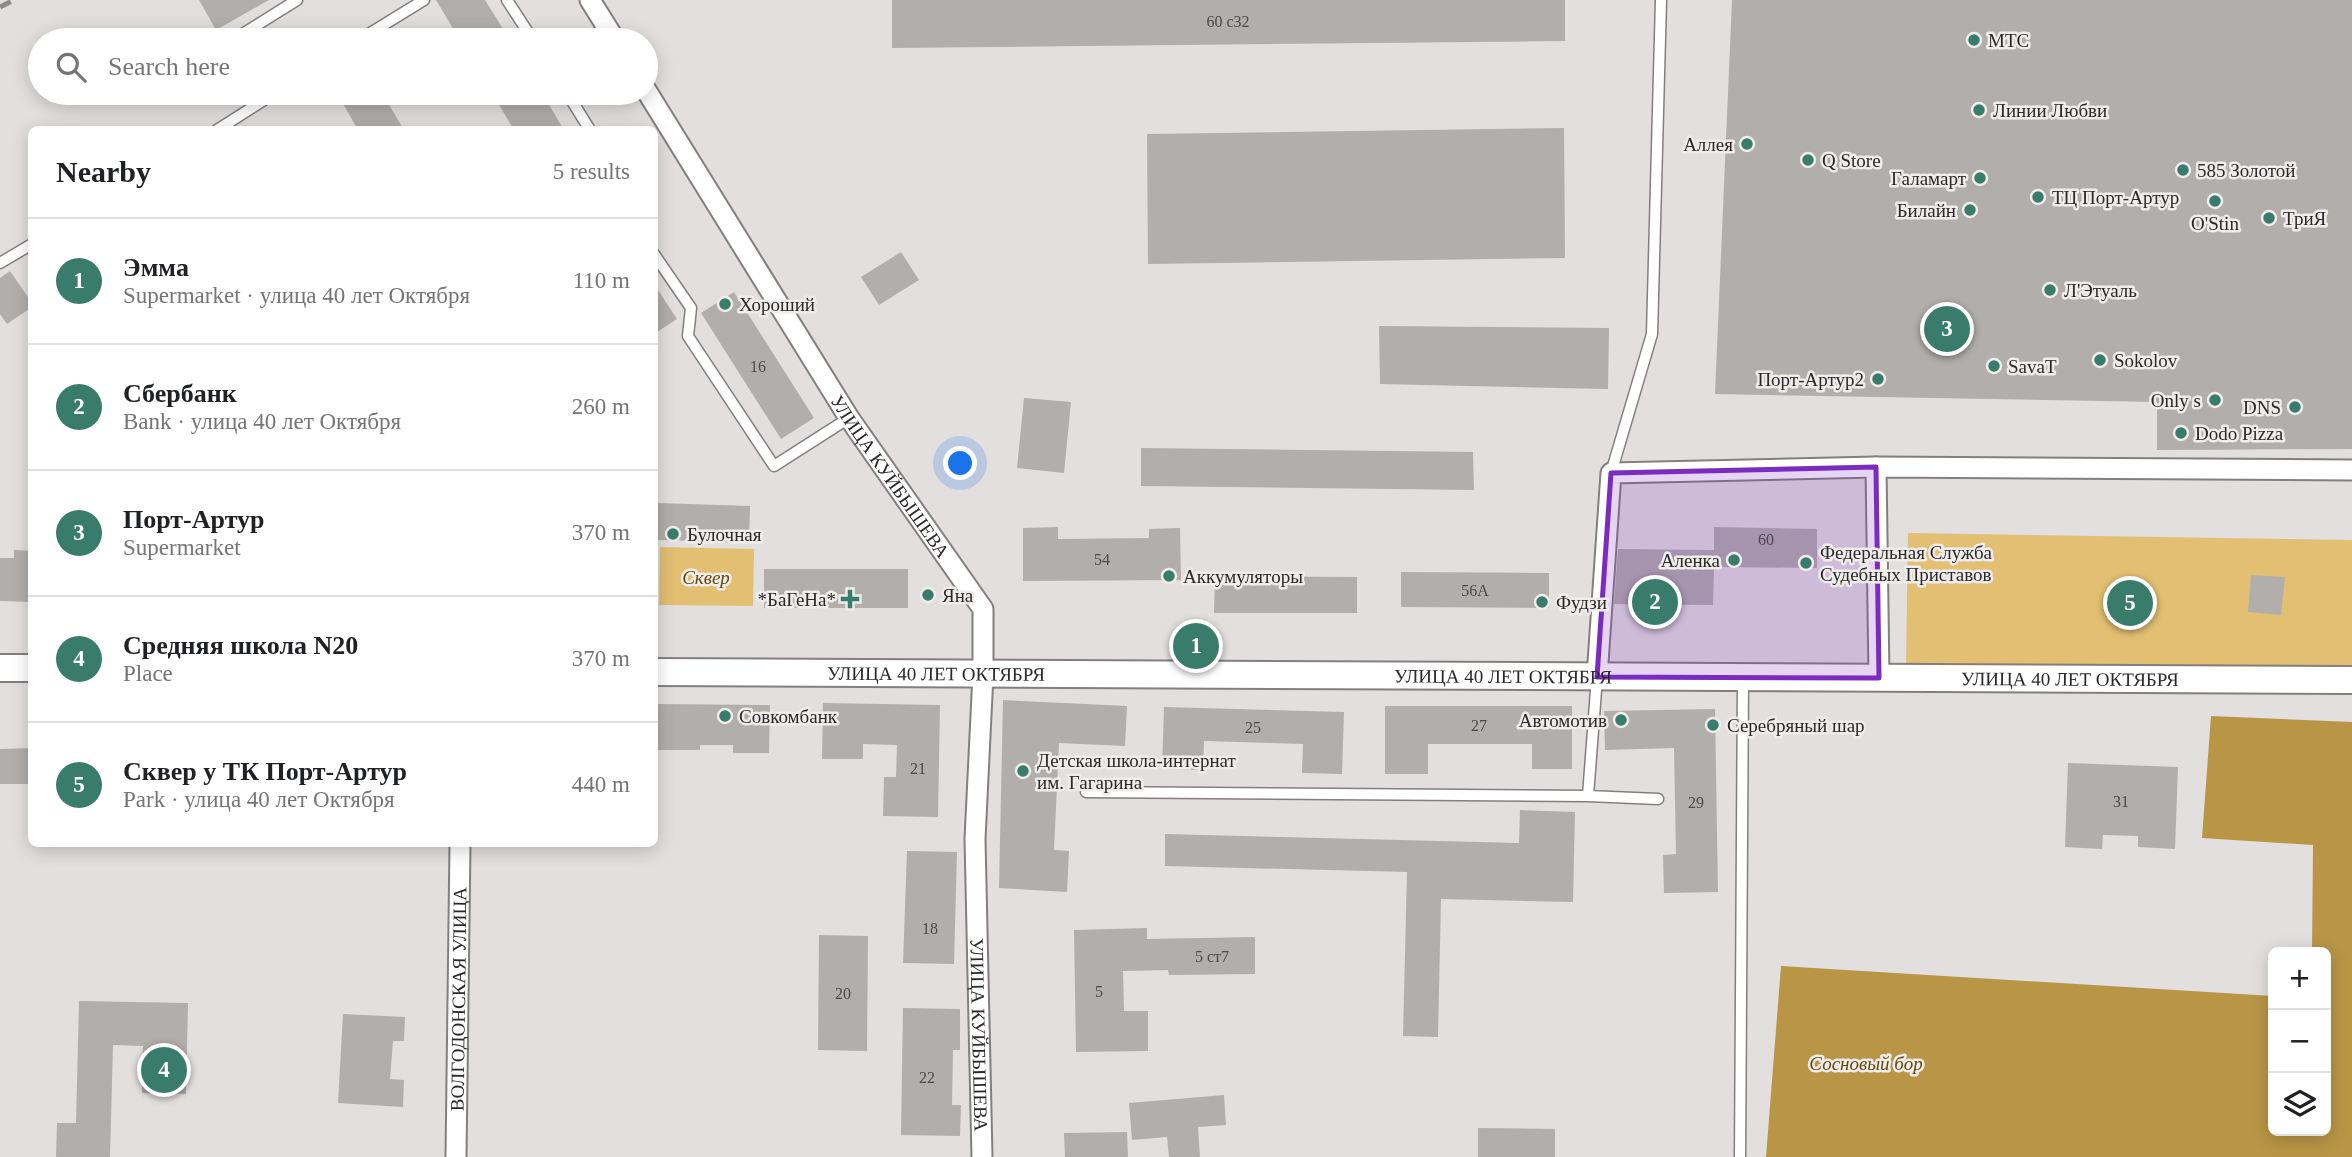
<!DOCTYPE html>
<meta charset="utf-8">
<style>
body{margin:0;font-family:Georgia,serif;background:#f2f2f2;color:#202124}
.controls{position:absolute;right:21px;bottom:21px;display:grid;overflow:hidden;border-radius:10px;box-shadow:0 4px 18px #0003}
.controls button{width:63px;height:63px;display:grid;place-items:center;padding:0;border:0;border-bottom:2px solid #e0e0e0;background:#fff;color:#202124;font:35px sans-serif}
.you{position:absolute;left:961px;top:464px;width:24px;height:24px;margin:-18px;border:5px solid #fff;border-radius:50%;background:#1a73e8;box-shadow:0 0 0 10px #1a73e833}
.badge{display:grid;place-items:center;width:46px;height:46px;border-radius:50%;background:#3a7c6b;color:#fff;font-size:23px;font-weight:700}
.pin{position:absolute;translate:-50% -50%;border:4px solid #fff;box-shadow:0 2px 7px #0006}
.list{margin:0;padding:0;list-style:none}
h2{display:flex;justify-content:space-between;align-items:center;height:91px;margin:0;padding:0 28px;font-size:30px}
h2 small{font-size:23px;font-weight:400;color:#757577}
.list li{display:grid;grid-template-columns:46px 1fr auto;gap:21px;align-items:center;box-sizing:border-box;height:126px;padding:0 28px;border-top:2px solid #e0e0e0}
.list b{display:block;font-size:26px;white-space:nowrap}
.list p{margin:0;font-size:23px;white-space:nowrap;color:#757577}
.list em{font-size:23px;font-style:normal;color:#757577}
.icon{flex:none;width:38px;height:38px;fill:none;stroke:currentColor;stroke-width:2;stroke-linecap:round;stroke-linejoin:round}
.map{position:relative;flex:none;width:2352px;height:1157px;overflow:hidden}
.search{position:absolute;background:#fff;box-shadow:0 4px 18px #0003;left:28px;top:28px;width:630px;height:77px;display:flex;align-items:center;gap:18px;box-sizing:border-box;padding:0 24px;border-radius:38px;color:#757577;font-size:26px}
.panel{position:absolute;background:#fff;box-shadow:0 4px 18px #0003;left:28px;top:126px;width:630px;height:721px;border-radius:10px}
.map>svg:first-child{display:block}
.green{fill:#e2bf72}
.forest{fill:#b99646}
.building{fill:#b1aeab}
.lines{fill:none;stroke-linecap:round;stroke-linejoin:round}
.service-casing{stroke:#837f7f;stroke-width:13}
.minor-casing{stroke:#837f7f;stroke-width:23}
.secondary-casing{stroke:#837f7f;stroke-width:30}
.service{stroke:#fff;stroke-width:10}
.minor{stroke:#fff;stroke-width:19}
.secondary{stroke:#fff;stroke-width:26}
.rail{stroke:#8f8b8b;stroke-width:5;stroke-dasharray:12 12;stroke-linecap:butt}
.marked{fill:#7b2cbf;fill-opacity:0.2;stroke:#7b2cbf;stroke-width:5;stroke-linejoin:round}
.poi-dot{fill:#3a7c6b;stroke:#f0ecec;stroke-width:2.5}
.labels{text-anchor:middle;dominant-baseline:central;stroke-width:5;stroke-linejoin:round;paint-order:stroke}
.number-label{font-size:16px;fill:#4c4a4a}
.poi-label{font-size:19px;fill:#2b2929;stroke:#f0ecec;text-anchor:start}
.street-label{font-size:19px;fill:#2b2929;stroke:#f0ecec}
.park-label{font-size:19px;font-style:italic;fill:#624a0a;stroke:#f0ecec}
</style>
<div class="map">
<svg width="2352" height="1157" viewBox="0 0 2352 1157">
<rect width="100%" height="100%" fill="#e3dfdf"/>
<path class="green" d="M1908 533 2352 540V667L1906 666Z
M660 547 754 549 753 606 659 605Z"/>
<path class="forest" d="M2211 716 2352 722V1157H1766L1781 966 2273 996V1131H2326V952H2312L2313 845 2202 838Z"/>
<path class="building" d="M199 0H269L216 30Z
M436 0H485L510 40H460Z
M892 0H1565V41L892 48Z
M1732 0H2352V449L2157 450V402L1715 394Z
M337 93H382L404 130H358Z
M492 93H542L564 130H514Z
M1564 128 1565 258 1148 264 1147 134Z
M901 252 919 280 879 305 861 277Z
M10 271 32 303V307L7 324 0 314V278Z
M654 284 677 319 654 334Z
M734 292 814 418 781 439 701 313Z
M1379 326 1609 328 1608 389 1380 384Z
M1024 398 1071 402 1064 473 1017 468Z
M1141 448 1473 452 1474 490 1141 486Z
M658 503 750 506 749 542 657 540Z
M1058 527V539L1149 538V529L1180 528 1181 580 1023 581V528Z
M1714 527 1817 529V568L1714 567 1713 605 1614 604 1618 549 1714 550Z
M14 550 32 551V602L0 601V558H14Z
M764 569H908V608H764Z
M1401 572 1549 573V608L1401 607Z
M2251 575 2285 577 2281 615 2248 612Z
M1215 576 1357 577V613H1214Z
M1003 700 1127 706 1125 746 1059 743 1054 850 1069 851 1067 892 999 888Z
M823 703 940 705 938 817 883 816 884 777H896L897 745 863 744V759H822Z
M656 704 770 705 769 753H733V745H700V750H656Z
M1385 706H1572V769H1532V744H1428V774H1385Z
M1164 707 1344 712 1342 774 1302 773 1303 744 1204 741 1203 770 1162 769Z
M1715 709 1718 892 1664 893 1663 855 1676 854 1674 748 1605 750 1604 711Z
M32 748V784H0V749Z
M2068 763 2178 767 2175 849 2138 847V836L2103 835 2102 849 2065 847Z
M1520 810 1575 812 1573 902 1441 899 1438 1037 1403 1036 1407 872 1165 866V834L1519 843Z
M907 851 957 852 954 964 903 963Z
M1147 928V939L1255 937V974L1169 975 1168 970 1123 971 1124 1011H1148V1051L1076 1052 1074 930Z
M819 935 868 936 867 1051 818 1050Z
M79 1001 188 1003 186 1094 142 1093 143 1046 113 1045 110 1157H56L57 1123H76Z
M903 1008 960 1009V1050H953L952 1105H961L960 1136 901 1135Z
M343 1014 405 1017 404 1041H393L390 1079 404 1080 403 1107 338 1103Z
M1224 1095 1226 1125 1198 1127 1200 1157H1169L1167 1137 1132 1140 1129 1103Z
M1478 1128 1555 1129V1157H1478Z
M1127 1132 1128 1157H1065L1064 1133Z"/>
<g class="lines">
<defs>
<path id="service" d="M507 0 533 40
M233 40 297 0
M359 40 424 0
M567 93 590 130
M217 130 275 93
M654 254 691 308 688 336 774 466 849 418
M0 263 32 244
M1611 473 1652 334 1661 0
M1086 792 1588 796 1658 799
M1588 796 1597 677
M1740 1157 1743 678"/>
<g id="minor">
<path d="M590 0 615 40"/>
<path id="s1" d="M646 90 849 418 983 609V674L975 839 982 1157"/>
<path d="M1597 677 1611 473 1876 467"/>
<path d="M1879 678 1876 467 2352 470"/>
<path id="s2" d="M456 1157 460 844"/>
</g>
<g id="secondary">
<path d="M0 668H32"/>
<path id="s3" d="M654 672 2352 680"/>
</g>
</defs>
<use href="#service" class="service-casing"/>
<use href="#minor" class="minor-casing"/>
<use href="#secondary" class="secondary-casing"/>
<use href="#service" class="service"/>
<use href="#minor" class="minor"/>
<use href="#secondary" class="secondary"/>
<path class="rail" d="M0 7 14 0"/>
</g>
<path class="marked" d="M1876 467 1879 678 1597 677 1611 473Z"/>
<g class="poi-dot">
<circle cx="1974" cy="40" r="7"/>
<circle cx="1979" cy="110" r="7"/>
<circle cx="1747" cy="144" r="7"/>
<circle cx="1808" cy="160" r="7"/>
<circle cx="2183" cy="170" r="7"/>
<circle cx="1980" cy="178" r="7"/>
<circle cx="2038" cy="197" r="7"/>
<circle cx="2215" cy="201" r="7"/>
<circle cx="1970" cy="210" r="7"/>
<circle cx="2269" cy="218" r="7"/>
<circle cx="2050" cy="290" r="7"/>
<circle cx="725" cy="304" r="7"/>
<circle cx="2100" cy="360" r="7"/>
<circle cx="1994" cy="366" r="7"/>
<circle cx="1878" cy="379" r="7"/>
<circle cx="2215" cy="400" r="7"/>
<circle cx="2295" cy="407" r="7"/>
<circle cx="2181" cy="433" r="7"/>
<circle cx="673" cy="534" r="7"/>
<circle cx="1734" cy="560" r="7"/>
<circle cx="1806" cy="563" r="7"/>
<circle cx="1169" cy="576" r="7"/>
<circle cx="928" cy="595" r="7"/>
<path d="M846.5 588.5h7v7h7v7h-7v7h-7v-7h-7v-7h7z"/>
<circle cx="1542" cy="602" r="7"/>
<circle cx="725" cy="716" r="7"/>
<circle cx="1621" cy="720" r="7"/>
<circle cx="1713" cy="725" r="7"/>
<circle cx="1023" cy="771" r="7"/>
</g>
<g class="labels">
<g class="number-label">
<text x="1228" y="21">60 с32</text>
<text x="758" y="366">16</text>
<text x="1766" y="539">60</text>
<text x="1102" y="559">54</text>
<text x="1475" y="590">56А</text>
<text x="1479" y="725">27</text>
<text x="1253" y="727">25</text>
<text x="918" y="768">21</text>
<text x="2121" y="801">31</text>
<text x="1696" y="802">29</text>
<text x="930" y="928">18</text>
<text x="1212" y="956">5 ст7</text>
<text x="1099" y="991">5</text>
<text x="843" y="993">20</text>
<text x="927" y="1077">22</text>
</g>
<g class="poi-label">
<text x="1988" y="40">МТС</text>
<text x="1993" y="110">Линии Любви</text>
<text x="1733" y="144" text-anchor="end">Аллея</text>
<text x="1822" y="160">Q Store</text>
<text x="2197" y="170">585 Золотой</text>
<text x="1966" y="178" text-anchor="end">Галамарт</text>
<text x="2052" y="197">ТЦ Порт-Артур</text>
<text x="1956" y="210" text-anchor="end">Билайн</text>
<text x="2283" y="218">ТриЯ</text>
<text x="2215" y="223" text-anchor="middle">O'Stin</text>
<text x="2064" y="290">Л'Этуаль</text>
<text x="739" y="304">Хороший</text>
<text x="2114" y="360">Sokolov</text>
<text x="2008" y="366">SavaT</text>
<text x="1864" y="379" text-anchor="end">Порт-Артур2</text>
<text x="2201" y="400" text-anchor="end">Only s</text>
<text x="2281" y="407" text-anchor="end">DNS</text>
<text x="2195" y="433">Dodo Pizza</text>
<text x="687" y="534">Булочная</text>
<text x="1820" y="552">Федеральная Служба<tspan x="1820" dy="22">Судебных Приставов</tspan></text>
<text x="1720" y="560" text-anchor="end">Аленка</text>
<text x="1183" y="576">Аккумуляторы</text>
<text x="942" y="595">Яна</text>
<text x="836" y="599" text-anchor="end">*БаГеНа*</text>
<text x="1556" y="602">Фудзи</text>
<text x="739" y="716">Совкомбанк</text>
<text x="1607" y="720" text-anchor="end">Автомотив</text>
<text x="1727" y="725">Серебряный шар</text>
<text x="1037" y="760">Детская школа-интернат<tspan x="1037" dy="22">им. Гагарина</tspan></text>
</g>
<g class="street-label">
<text stroke="none"><textPath href="#s1" startOffset="457">УЛИЦА КУЙБЫШЕВА</textPath></text>
<text stroke="none"><textPath href="#s3" startOffset="282">УЛИЦА 40 ЛЕТ ОКТЯБРЯ</textPath></text>
<text stroke="none"><textPath href="#s3" startOffset="849">УЛИЦА 40 ЛЕТ ОКТЯБРЯ</textPath></text>
<text stroke="none"><textPath href="#s3" startOffset="1416">УЛИЦА 40 ЛЕТ ОКТЯБРЯ</textPath></text>
<text stroke="none"><textPath href="#s2" startOffset="158">ВОЛГОДОНСКАЯ УЛИЦА</textPath></text>
<text stroke="none"><textPath href="#s1" startOffset="1045">УЛИЦА КУЙБЫШЕВА</textPath></text>
</g>
<g class="park-label">
<text x="706" y="577">Сквер</text>
<text x="1866" y="1063">Сосновый бор</text>
</g>
</g>
</svg>
<div class="controls">
<button>+</button>
<button>−</button>
<button><svg class="icon" aria-label="layers" viewBox="0 0 24 24"><path d="M12 4l9 5-9 5-9-5zM3 14l9 5 9-5"/></svg></button>
</div>
<div class="you"></div>
<div class="pin badge" style="left:1196px;top:646px">1</div>
<div class="pin badge" style="left:1655px;top:602px">2</div>
<div class="pin badge" style="left:1947px;top:329px">3</div>
<div class="pin badge" style="left:164px;top:1070px">4</div>
<div class="pin badge" style="left:2130px;top:603px">5</div>
<div class="search"><svg class="icon" aria-label="search" viewBox="0 0 24 24"><circle cx="10" cy="10" r="6"/><path d="M15 15l6 6"/></svg>Search here</div>
<section class="panel">
<h2>Nearby<small>5 results</small></h2>
<ul class="list">
<li><span class="badge">1</span><div><b>Эмма</b><p>Supermarket · улица 40 лет Октября</p></div><em>110 m</em></li>
<li><span class="badge">2</span><div><b>Сбербанк</b><p>Bank · улица 40 лет Октября</p></div><em>260 m</em></li>
<li><span class="badge">3</span><div><b>Порт-Артур</b><p>Supermarket</p></div><em>370 m</em></li>
<li><span class="badge">4</span><div><b>Средняя школа N20</b><p>Place</p></div><em>370 m</em></li>
<li><span class="badge">5</span><div><b>Сквер у ТК Порт-Артур</b><p>Park · улица 40 лет Октября</p></div><em>440 m</em></li>
</ul>
</section>
</div>
